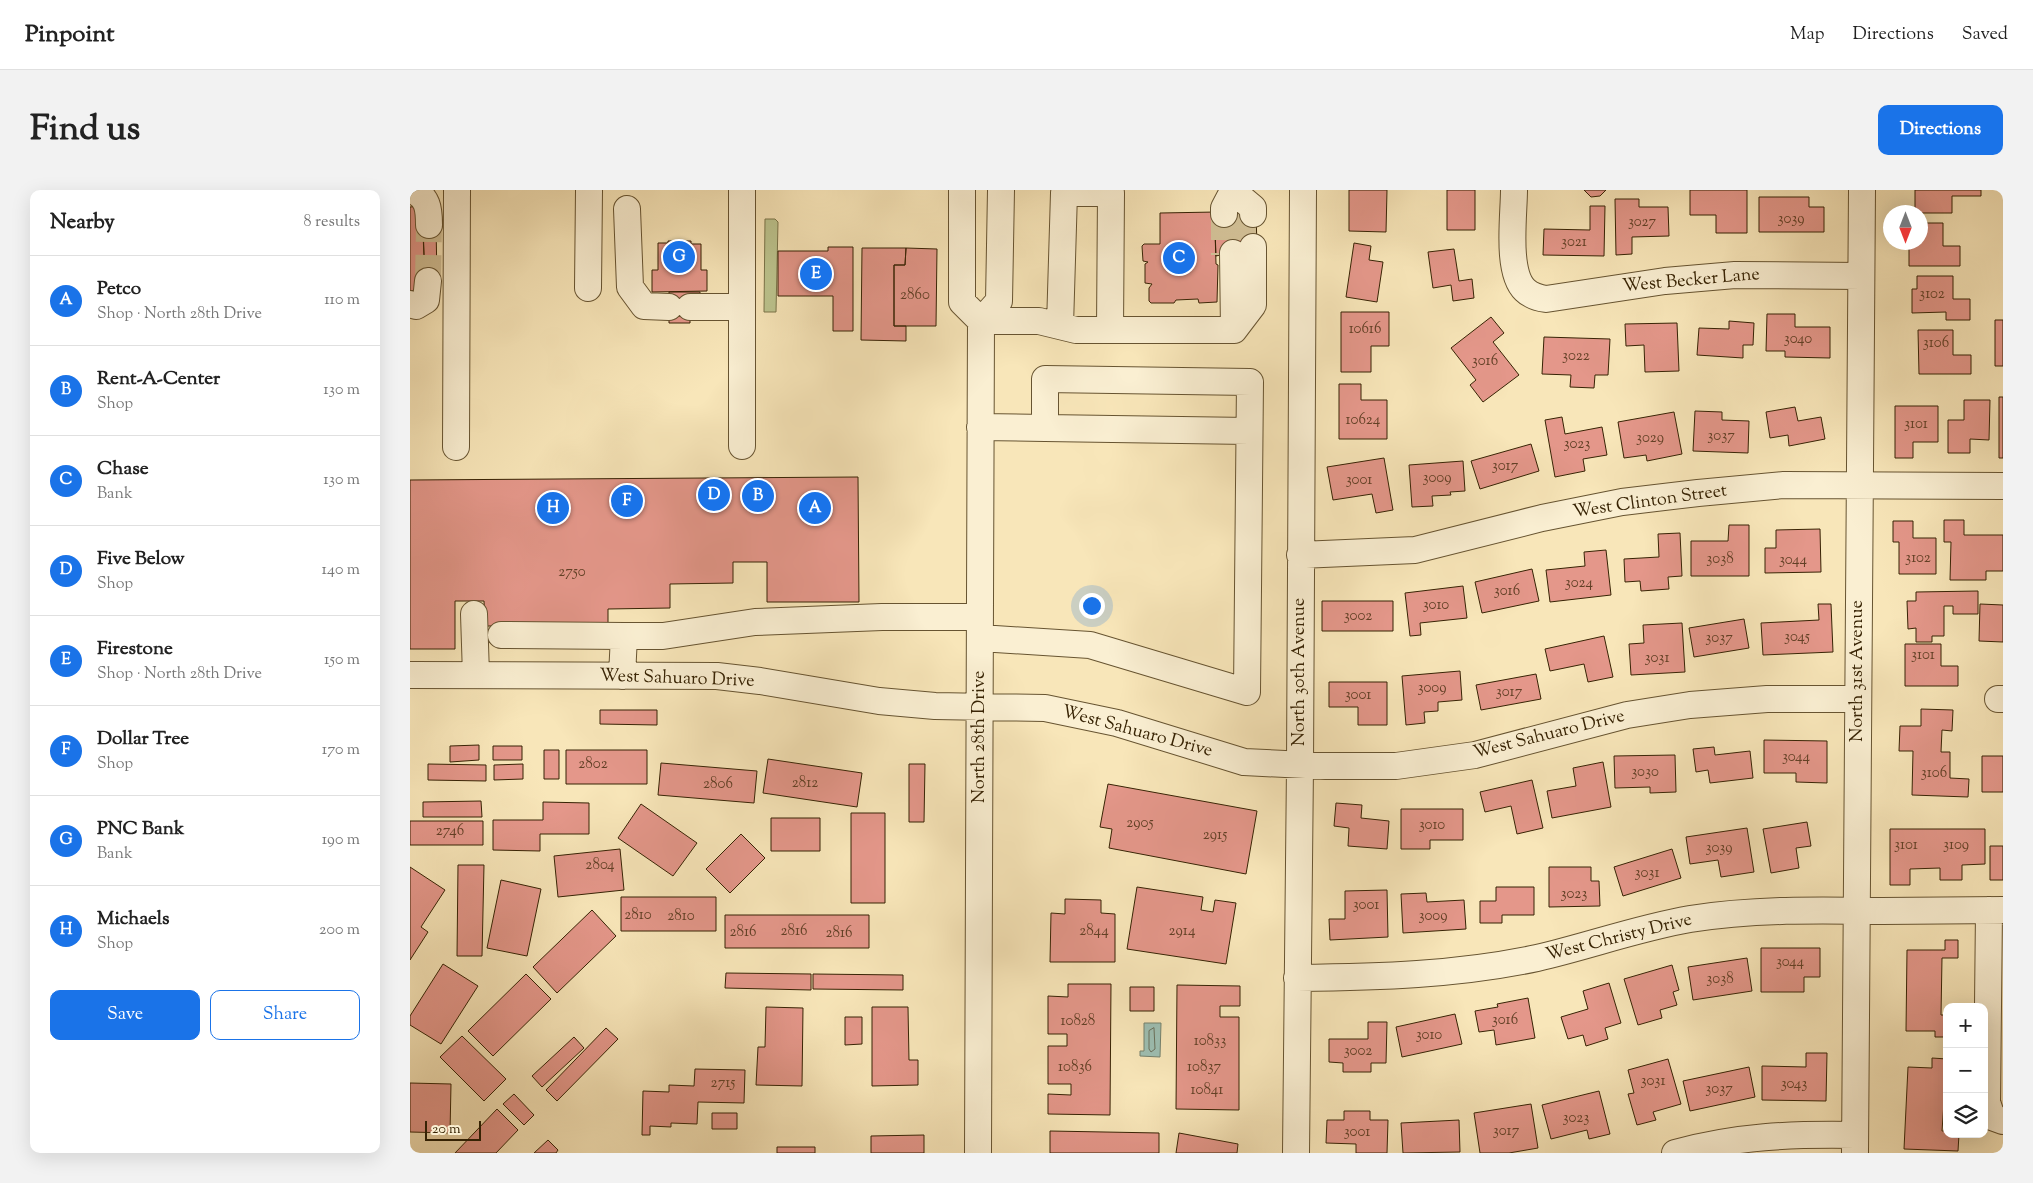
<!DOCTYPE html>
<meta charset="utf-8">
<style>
body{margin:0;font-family:"Sorts Mill Goudy",serif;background:#f2f2f2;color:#222}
.controls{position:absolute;right:15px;bottom:15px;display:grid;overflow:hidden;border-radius:10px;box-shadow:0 5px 20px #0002}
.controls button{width:45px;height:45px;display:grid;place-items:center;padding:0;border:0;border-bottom:1px solid #e0e0e0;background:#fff;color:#222;font:25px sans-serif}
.compass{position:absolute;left:1473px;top:15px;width:45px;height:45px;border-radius:50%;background:#fff;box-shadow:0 5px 20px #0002;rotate:180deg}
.scale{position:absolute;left:15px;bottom:12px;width:56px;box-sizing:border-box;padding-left:5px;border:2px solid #372304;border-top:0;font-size:14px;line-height:18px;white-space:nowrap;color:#372304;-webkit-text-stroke:4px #faefd2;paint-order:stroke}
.you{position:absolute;left:681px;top:415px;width:18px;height:18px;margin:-12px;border:4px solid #fff;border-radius:50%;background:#1a73e8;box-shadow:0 0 0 8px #1a73e833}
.badge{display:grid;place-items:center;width:32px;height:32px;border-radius:50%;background:#1a73e8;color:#fff;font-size:16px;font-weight:700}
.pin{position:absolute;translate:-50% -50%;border:2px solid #fff;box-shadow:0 1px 5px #0006}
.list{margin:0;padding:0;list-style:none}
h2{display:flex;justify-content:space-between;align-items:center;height:65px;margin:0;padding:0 20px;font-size:21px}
h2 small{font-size:16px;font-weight:400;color:#767676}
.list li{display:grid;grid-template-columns:32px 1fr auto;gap:15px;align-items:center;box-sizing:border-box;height:90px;padding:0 20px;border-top:1px solid #e0e0e0}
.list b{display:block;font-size:19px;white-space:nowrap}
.list p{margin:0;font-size:16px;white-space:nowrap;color:#767676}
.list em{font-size:16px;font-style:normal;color:#767676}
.actions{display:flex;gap:10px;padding:15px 20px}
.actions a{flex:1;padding:11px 0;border:1px solid #1a73e8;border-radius:10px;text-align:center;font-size:18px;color:#1a73e8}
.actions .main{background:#1a73e8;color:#fff}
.icon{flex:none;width:28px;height:28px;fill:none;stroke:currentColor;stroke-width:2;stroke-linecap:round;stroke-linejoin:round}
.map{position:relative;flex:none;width:1593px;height:963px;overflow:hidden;border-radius:10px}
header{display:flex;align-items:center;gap:30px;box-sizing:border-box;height:70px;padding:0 25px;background:#fff;border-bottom:1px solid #e0e0e0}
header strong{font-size:24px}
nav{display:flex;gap:28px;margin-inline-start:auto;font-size:18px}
.intro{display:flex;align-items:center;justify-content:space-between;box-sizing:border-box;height:120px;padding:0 30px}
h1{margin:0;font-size:35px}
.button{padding:12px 22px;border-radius:10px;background:#1a73e8;color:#fff;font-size:18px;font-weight:700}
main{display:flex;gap:30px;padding:0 30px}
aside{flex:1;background:#fff;border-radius:10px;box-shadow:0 5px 20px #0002}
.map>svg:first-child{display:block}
.green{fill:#bdc58f;stroke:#7a744a}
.water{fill:#9dbfb3;stroke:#74816d}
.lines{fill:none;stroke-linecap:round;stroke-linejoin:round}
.shore{stroke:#6a715c;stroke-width:1}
.building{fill:#e4978a;stroke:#372304}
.minor-tunnel{stroke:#d1bf95;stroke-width:26;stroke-dasharray:26 13;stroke-linecap:butt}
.minor-casing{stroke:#675431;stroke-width:28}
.minor{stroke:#faefd2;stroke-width:26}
.labels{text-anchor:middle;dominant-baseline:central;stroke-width:4;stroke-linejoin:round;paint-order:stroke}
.number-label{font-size:15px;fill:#624026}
.street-label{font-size:18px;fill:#372304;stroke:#faefd2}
</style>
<header>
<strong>Pinpoint</strong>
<nav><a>Map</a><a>Directions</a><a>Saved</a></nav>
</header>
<div class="intro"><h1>Find us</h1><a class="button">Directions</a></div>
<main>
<aside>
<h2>Nearby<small>8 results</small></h2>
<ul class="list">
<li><span class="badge">A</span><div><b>Petco</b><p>Shop · North 28th Drive</p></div><em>110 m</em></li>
<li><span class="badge">B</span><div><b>Rent-A-Center</b><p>Shop</p></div><em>130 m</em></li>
<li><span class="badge">C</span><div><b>Chase</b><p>Bank</p></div><em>130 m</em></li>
<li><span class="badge">D</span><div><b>Five Below</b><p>Shop</p></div><em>140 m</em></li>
<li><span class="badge">E</span><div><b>Firestone</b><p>Shop · North 28th Drive</p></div><em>150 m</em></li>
<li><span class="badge">F</span><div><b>Dollar Tree</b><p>Shop</p></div><em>170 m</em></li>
<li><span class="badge">G</span><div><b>PNC Bank</b><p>Bank</p></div><em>190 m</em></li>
<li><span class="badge">H</span><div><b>Michaels</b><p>Shop</p></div><em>200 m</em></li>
</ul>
<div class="actions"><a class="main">Save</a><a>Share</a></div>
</aside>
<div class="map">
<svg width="1593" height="963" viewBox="0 0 1593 963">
<rect width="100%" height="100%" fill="#f8e6b9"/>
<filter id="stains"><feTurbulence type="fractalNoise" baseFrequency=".004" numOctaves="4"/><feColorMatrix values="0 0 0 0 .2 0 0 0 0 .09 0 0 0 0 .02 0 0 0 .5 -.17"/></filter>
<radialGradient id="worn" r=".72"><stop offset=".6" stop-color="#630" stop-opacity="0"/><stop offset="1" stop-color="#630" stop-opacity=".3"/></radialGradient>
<path class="green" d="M355 29H365L368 32 366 122H354Z"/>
<path class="water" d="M734 833H751L750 867 730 866V861H734Z"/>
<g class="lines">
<path class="shore" d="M744 838 745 859 741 862 739 859V841Z"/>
</g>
<path class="building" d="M939 0H977L976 42 939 41Z
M1037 0H1065V40H1037Z
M1196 0 1190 6 1181 7 1174 0Z
M1280 0H1337V43H1306V25H1280Z
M1505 0H1571V6H1542V23H1510L1505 22Z
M1349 7H1399V17H1414V42H1349Z
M1205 9H1229V17H1258L1259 46 1222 47V64L1206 65Z
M10 16 12 19 15 91 9 100 0 101V17Z
M1180 16H1195L1194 66 1133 65 1134 39 1180 40Z
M806 22 802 38 805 40 806 74 808 75 807 112 789 113 788 109 766 110 764 113H741L739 111V98L742 94 735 93V74L738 72 733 71 732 56 734 54H750V23Z
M809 24H846L847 56 806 66 805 40 802 35Z
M1510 33H1533V56H1550V76H1499V52H1510Z
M26 34 27 91H15L13 35Z
M258 51H281V54H291V80H297V101L242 102V80H248V53H258Z
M944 53 961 56 959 70 973 72 967 112 936 107Z
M418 57H443V141H423V106H368V61H418Z
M452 58H496L495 75H484V136H496V151L451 150Z
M496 58 527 59 526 136H484V75H495Z
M1044 59 1049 91 1062 89 1064 108 1043 111 1041 95 1023 98 1018 62Z
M1507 86H1543V109H1560V130H1536V122L1502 123V99H1507Z
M259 102H290V112H280V133H259Z
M931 122H979V156H961V182H931Z
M1357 124H1385V137H1420V168L1375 167V161H1356Z
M1081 127 1094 143 1083 152 1109 185 1073 212 1060 195 1066 190 1041 158Z
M1585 130H1593V176H1585Z
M1319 131 1344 133 1343 155H1333V168L1287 165 1289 138 1319 139Z
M1267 133 1269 181 1235 182 1234 155 1216 156 1215 134Z
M1508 140H1543V165H1561V184H1509Z
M1134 147 1200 149 1198 185H1185L1184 198 1160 197 1161 185 1132 184Z
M929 194H951V210H977V249H929Z
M1589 207H1593V268H1589Z
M1554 210H1580L1579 250 1560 249V263H1538V230H1554Z
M1485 216H1528V252H1503V268H1485Z
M1385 217 1388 231 1411 227 1415 249 1379 256 1378 245 1360 248 1356 222Z
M1285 221 1312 222V230L1339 231 1338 263 1283 261Z
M1264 222 1272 264 1237 271 1236 265 1214 268 1208 232Z
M1152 227 1155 244 1192 237 1197 265 1173 269 1175 281 1145 287 1135 230Z
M1121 254 1129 281 1070 299 1061 271Z
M974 268 983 320 966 323 962 304 923 310 917 277Z
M1053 271 1055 301 1040 302 1041 305 1022 306 1023 316 1002 317 999 275Z
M448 287 449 412H357V372H323V393L260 394V418L198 419V436H75L74 411H45V459H0V290Z
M1534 330H1554V345H1593V381H1576V390H1540L1541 352H1534Z
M1483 331H1503V348H1526V384H1489V352H1483Z
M1319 335H1339V386H1281V351H1318Z
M1410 339 1411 382 1355 383V358H1366V340Z
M1270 343 1272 386 1258 387 1259 399 1231 401 1230 391 1215 392 1214 369 1249 367 1248 344Z
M1196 360 1201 405 1140 412 1136 380 1175 376 1174 362Z
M1122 379 1129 411 1072 423 1065 392Z
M1053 396 1057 428 1010 433 1011 445 1000 446 995 403Z
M1568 401V424H1543V416H1534V446H1522V452H1506V438L1498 439 1497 411H1506V402Z
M912 411H983V441H912Z
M1408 414H1421L1423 462 1353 465 1351 433 1409 430Z
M1570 414 1593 415V452L1569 451Z
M1334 429 1339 458 1284 467 1279 438Z
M1272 433 1275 482 1221 485 1219 454 1234 453 1233 435Z
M1194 446 1203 487 1178 492 1174 474 1140 481 1135 459Z
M1495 454H1531V476H1548V496H1495Z
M1050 481 1052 510 1028 512V521L1014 522 1015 533 996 535 992 486Z
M1126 484 1131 509 1071 520 1066 495Z
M919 492H977V535H948V517H919Z
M1511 519 1543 520 1542 541 1532 540 1531 562H1540V588L1559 589 1558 607 1502 605 1503 561H1489L1490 536H1511Z
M190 520H247V535L190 534Z
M1354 550 1417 551V593L1386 592V583H1354Z
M69 555V570L40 572V556Z
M83 556H112V570H83Z
M1304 557 1305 565 1340 561 1343 588 1300 593 1298 580 1286 582 1283 559Z
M134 560H149V589H134Z
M156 560H237V594H156Z
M1265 565 1266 602 1240 603V597L1205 598 1204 566Z
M1572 566H1593V602H1572Z
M358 569 452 583 447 617 353 603Z
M1193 572 1201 617 1142 628 1137 601 1166 596 1163 578Z
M251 573 347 581 344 613 248 605Z
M18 574 76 575V591L18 590Z
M113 574V589L84 590V575Z
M499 574H515L514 632H499Z
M1122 590 1133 638 1107 644 1101 616 1075 622 1070 602Z
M698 594 847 621 836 684 699 658 702 639 690 637Z
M71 611 72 627H13V612Z
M133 612 179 613V644H130V661L83 660V630H133Z
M926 613 952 615 951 628 979 631 977 659 938 656 939 638 924 636Z
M231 614 287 653 263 686 208 648Z
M991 619H1053V650H1020V659H991Z
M441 623H475V713H441Z
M361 628H410V661H361Z
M0 631H73V655H0Z
M1397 632 1401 656 1386 658 1389 678 1361 683 1353 639Z
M1337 638 1344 682 1311 687 1308 670 1280 674 1276 647Z
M1480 639H1575V674L1552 675V690H1530V678L1500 679V695H1480Z
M331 644 355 668 320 703 296 679Z
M1580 656H1593V690H1580Z
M210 659 214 700 148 707 144 666Z
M1262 659 1271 688 1213 706 1204 677Z
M48 675H74L72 766H47Z
M0 677 35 700 11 737 18 742 0 770Z
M1139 677H1181V691H1189L1190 716 1139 717Z
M91 690 131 699 117 766 77 758Z
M727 697 793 707 791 720 803 722 805 710 826 713 816 774 717 759Z
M1086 697H1124V725H1092V733H1070V711H1086Z
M977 700 978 747 920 750 919 729H935V701Z
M1016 703 1017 712 1054 710 1056 739 993 743 991 704Z
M211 707H306V741H211Z
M655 709 691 710V723L705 724V772H640L641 723 655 724Z
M182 720 206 746 147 803 123 777Z
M315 725H459V758H315Z
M1535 750H1548V768H1532L1531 825H1537V847H1525V841H1496L1497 760H1535Z
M1351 758H1410V787H1394V802H1351Z
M1337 768 1342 801 1283 810 1278 777Z
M33 774 68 796 31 854 0 835V826Z
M1262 775 1269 800 1263 802 1267 815 1250 820 1252 828 1228 835 1214 789Z
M316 783 401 784V800L315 798Z
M116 784 141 809 83 866 58 841Z
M403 784 493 785V800L403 799Z
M1199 793 1211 833 1195 838 1198 849 1176 856 1173 845 1158 849 1151 827 1178 819 1173 801Z
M658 794H701L700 925 638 924V904L661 905V894H638V856H657V844H638V806L658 807Z
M767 795 830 796V816H810V827H829V920L766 919Z
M720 797H744V821H720Z
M1118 808 1125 848 1086 855 1084 840 1069 842 1065 821 1088 817 1087 814Z
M356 817 393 818 392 896 346 895 348 857H355Z
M462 817H498L499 870H508V895L462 896Z
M1045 824 1052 854 992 867 986 837Z
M435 827H452V854L435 855Z
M958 832H977L976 873H961V882H933V873L919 872V849H958Z
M196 838 208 849 147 911 136 900Z
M52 846 96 889 74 911 30 867Z
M164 847 174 858 132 897 122 886Z
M1396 863H1417L1416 911 1352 910V876L1396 877Z
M1522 868 1537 869 1532 941H1537V944H1549L1548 961 1494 959 1498 877 1522 878Z
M1258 869 1271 914 1243 922 1246 930 1227 935 1218 904 1224 903 1218 880Z
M1339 877 1345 907 1280 921 1273 891Z
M285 879 335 880 334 913 288 912 287 934 261 933V937L240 936V945H232L233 901 259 902V895L284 896Z
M0 893 41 894 40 943 0 942Z
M1189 901 1200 944 1179 949 1177 940 1141 949 1132 915Z
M104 904 124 925 114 935 93 914Z
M1121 914 1128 958 1099 963H1070L1064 923Z
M87 919 108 940 86 963H45Z
M934 921H960V930H978L977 963H946V954L916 953 917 930H934Z
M302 923H327V939H302Z
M1049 930 1050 962 993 963 991 933Z
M640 941 749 943V963H640Z
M769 943 828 954 827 963H766Z
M514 945V963H461V946Z
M138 950 148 960 146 963H124Z
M367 957H405V963H367Z"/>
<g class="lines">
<path class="minor-tunnel" d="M814 24V65
M833 24V60
M18 91 19 35"/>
<defs>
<path id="minor" d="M1 0C18 6 19 19 19 35
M332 0V256
M552 0V112L571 131
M1104 0C1104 25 1096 82 1115 100 1121 106 1129 108 1136 109L1255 91 1325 85 1451 86
M823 1 843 18V24
M217 19 220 97 234 116 259 117
M814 24V18L823 1
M823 63 824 140
M178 98 179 0
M0 114 6 116 16 110 18 91
M280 117H332
M571 131H629L666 140H824
M650 136 654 3H701L700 140
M824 140 843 115V57
M635 238 839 241
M46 257 47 0
M890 365 1005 360 1132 328 1212 312 1288 303 1374 295 1593 296
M64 424 66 485
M91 445 214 446
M570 448 680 455 837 502 840 192 635 189V238L570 237
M0 485 307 486 350 491 469 511 525 516 635 518 707 533 834 572 916 576H986L1065 565 1217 525 1280 515 1357 509H1448
M212 486 214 446H253L345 432 472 427H570
M1588 509H1593
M1579 720 1577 912 1582 927 1593 931
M887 788C968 787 1047 785 1127 768 1179 756 1228 738 1280 729 1344 719 1408 720 1472 721 1513 721 1553 720 1593 720
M568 963 571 131 589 111 591 0
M886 963 890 576 893 0
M1265 963C1328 946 1380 944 1445 945
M1445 963 1452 0"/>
</defs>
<use href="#minor" class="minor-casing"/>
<use href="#minor" class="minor"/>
</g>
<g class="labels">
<g class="number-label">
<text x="1381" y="29">3039</text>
<text x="1232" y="32">3027</text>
<text x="1164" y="52">3021</text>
<text x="1522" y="104">3102</text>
<text x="505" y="105">2860</text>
<text x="955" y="139">10616</text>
<text x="1388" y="149">3040</text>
<text x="1526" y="153">3106</text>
<text x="1166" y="166">3022</text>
<text x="1075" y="171">3016</text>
<text x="953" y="230">10624</text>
<text x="1506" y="234">3101</text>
<text x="1311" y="246">3037</text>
<text x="1240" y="248">3029</text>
<text x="1167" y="254">3023</text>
<text x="1095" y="276">3017</text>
<text x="1027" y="288">3009</text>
<text x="949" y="290">3001</text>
<text x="1508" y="368">3102</text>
<text x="1310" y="369">3038</text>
<text x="1383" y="370">3044</text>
<text x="162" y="382">2750</text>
<text x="1169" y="393">3024</text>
<text x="1097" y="401">3016</text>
<text x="1026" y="415">3010</text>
<text x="948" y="426">3002</text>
<text x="1387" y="447">3045</text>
<text x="1309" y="448">3037</text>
<text x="1513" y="465">3101</text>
<text x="1247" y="468">3031</text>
<text x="1022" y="498">3009</text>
<text x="1099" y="502">3017</text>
<text x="948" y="505">3001</text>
<text x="1386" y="567">3044</text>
<text x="183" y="574">2802</text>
<text x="1235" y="582">3030</text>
<text x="1524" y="583">3106</text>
<text x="395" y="593">2812</text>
<text x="308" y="594">2806</text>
<text x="730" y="633">2905</text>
<text x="1022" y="635">3010</text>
<text x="40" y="641">2746</text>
<text x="805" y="645">2915</text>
<text x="1496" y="655">3101</text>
<text x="1546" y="655">3109</text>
<text x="1309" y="658">3039</text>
<text x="190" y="675">2804</text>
<text x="1237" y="683">3031</text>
<text x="1164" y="704">3023</text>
<text x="956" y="715">3001</text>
<text x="228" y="725">2810</text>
<text x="271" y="726">2810</text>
<text x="1023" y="726">3009</text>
<text x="384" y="741">2816</text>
<text x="684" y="741">2844</text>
<text x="772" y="741">2914</text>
<text x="333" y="742">2816</text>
<text x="429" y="743">2816</text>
<text x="1380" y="772">3044</text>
<text x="1310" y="789">3038</text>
<text x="1095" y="830">3016</text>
<text x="668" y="831">10828</text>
<text x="1019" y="845">3010</text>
<text x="800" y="851">10833</text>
<text x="948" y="861">3002</text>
<text x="665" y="877">10836</text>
<text x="794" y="877">10837</text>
<text x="1243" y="891">3031</text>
<text x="313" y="893">2715</text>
<text x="1384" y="894">3043</text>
<text x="1309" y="899">3037</text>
<text x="797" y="900">10841</text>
<text x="1166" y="928">3023</text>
<text x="1096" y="941">3017</text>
<text x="947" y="942">3001</text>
</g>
<g class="street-label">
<text transform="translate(1281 91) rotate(-5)">West Becker Lane</text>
<text transform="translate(1240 312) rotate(-8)">West Clinton Street</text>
<text transform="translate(1448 481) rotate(-90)">North 31st Avenue</text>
<text transform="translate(890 482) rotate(-90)">North 30th Avenue</text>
<text transform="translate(267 489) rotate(2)">West Sahuaro Drive</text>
<text transform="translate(727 542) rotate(15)">West Sahuaro Drive</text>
<text transform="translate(1139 545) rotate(-14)">West Sahuaro Drive</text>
<text transform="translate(570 547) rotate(-90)">North 28th Drive</text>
<text transform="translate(1209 748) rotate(-14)">West Christy Drive</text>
</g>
</g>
<rect width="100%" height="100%" filter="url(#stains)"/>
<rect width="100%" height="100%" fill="url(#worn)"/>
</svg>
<div class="controls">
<button>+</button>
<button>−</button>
<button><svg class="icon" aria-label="layers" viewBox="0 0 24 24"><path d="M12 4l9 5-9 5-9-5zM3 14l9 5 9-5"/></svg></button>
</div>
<svg class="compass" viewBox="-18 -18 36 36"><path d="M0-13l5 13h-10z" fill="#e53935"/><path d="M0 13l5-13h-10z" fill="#767676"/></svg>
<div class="scale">20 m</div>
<div class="you"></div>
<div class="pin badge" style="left:405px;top:318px">A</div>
<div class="pin badge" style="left:348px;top:306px">B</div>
<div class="pin badge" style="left:769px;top:68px">C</div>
<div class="pin badge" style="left:304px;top:305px">D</div>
<div class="pin badge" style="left:406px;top:84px">E</div>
<div class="pin badge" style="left:217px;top:311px">F</div>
<div class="pin badge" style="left:269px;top:67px">G</div>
<div class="pin badge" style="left:143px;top:318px">H</div>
</div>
</main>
